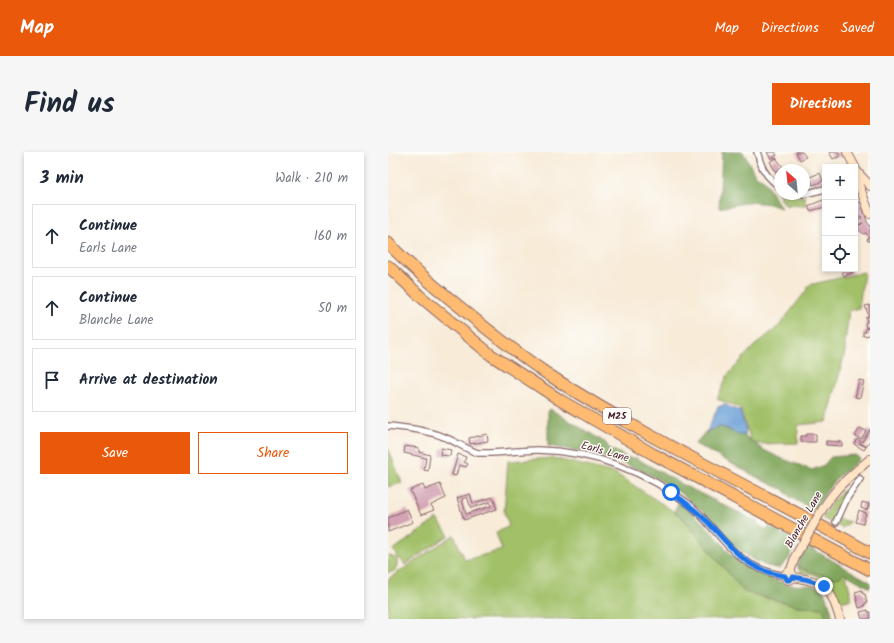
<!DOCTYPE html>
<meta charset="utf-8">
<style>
body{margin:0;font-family:Kalam,sans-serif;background:#f6f6f7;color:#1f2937}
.controls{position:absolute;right:12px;top:12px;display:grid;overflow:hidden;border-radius:0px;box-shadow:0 2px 6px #0003}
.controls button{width:36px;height:36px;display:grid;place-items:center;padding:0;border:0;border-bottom:1px solid #e0e1e3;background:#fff;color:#1f2937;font:20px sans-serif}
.compass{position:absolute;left:386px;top:12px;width:36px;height:36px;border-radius:50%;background:#fff;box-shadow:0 2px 6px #0003;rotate:333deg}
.stop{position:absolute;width:12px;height:12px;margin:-9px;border:3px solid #1a73e8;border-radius:50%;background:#fff}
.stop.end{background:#1a73e8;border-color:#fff;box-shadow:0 1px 4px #0008}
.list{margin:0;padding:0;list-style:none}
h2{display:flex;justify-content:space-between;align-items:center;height:52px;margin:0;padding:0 16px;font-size:17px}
h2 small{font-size:13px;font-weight:400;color:#747a83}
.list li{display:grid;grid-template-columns:26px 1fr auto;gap:12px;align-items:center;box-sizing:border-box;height:64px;margin:0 8px 8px;padding:0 8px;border:1px solid #e0e1e3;border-radius:0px}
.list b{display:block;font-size:15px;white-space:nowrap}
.list p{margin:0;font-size:13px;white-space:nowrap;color:#747a83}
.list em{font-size:13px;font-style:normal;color:#747a83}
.actions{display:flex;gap:8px;padding:12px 16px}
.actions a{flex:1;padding:9px 0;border:1px solid #ea580c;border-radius:0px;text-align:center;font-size:14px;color:#ea580c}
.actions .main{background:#ea580c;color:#fff}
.icon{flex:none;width:22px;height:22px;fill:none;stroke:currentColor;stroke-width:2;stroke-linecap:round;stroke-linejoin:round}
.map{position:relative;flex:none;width:482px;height:467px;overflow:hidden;border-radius:0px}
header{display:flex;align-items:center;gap:24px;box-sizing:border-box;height:56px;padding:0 20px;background:#ea580c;color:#fff}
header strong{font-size:19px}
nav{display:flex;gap:22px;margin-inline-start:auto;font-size:14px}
.intro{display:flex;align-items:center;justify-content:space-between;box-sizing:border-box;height:96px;padding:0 24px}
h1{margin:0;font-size:28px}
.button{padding:10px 18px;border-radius:0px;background:#ea580c;color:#fff;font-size:14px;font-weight:700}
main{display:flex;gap:24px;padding:0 24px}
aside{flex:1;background:#fff;border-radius:0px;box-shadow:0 2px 6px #0003}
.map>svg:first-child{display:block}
.green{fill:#a1c068;stroke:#76704a}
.forest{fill:#80a65c;stroke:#656244}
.water{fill:#699fd6;stroke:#5a5f80}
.building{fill:#d3a2b4;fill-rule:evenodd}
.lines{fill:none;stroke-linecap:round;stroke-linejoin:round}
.street-casing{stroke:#876668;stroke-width:8}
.secondary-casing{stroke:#876668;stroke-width:10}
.highway-casing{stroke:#876668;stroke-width:13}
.street{stroke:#fff;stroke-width:5.5}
.secondary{stroke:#ffe4c6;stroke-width:8}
.highway{stroke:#febb71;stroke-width:11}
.secondary-bridge-casing{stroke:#876668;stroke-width:10;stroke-linecap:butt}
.secondary-bridge{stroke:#ffe4c6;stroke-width:8}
.route{stroke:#1a73e8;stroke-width:5}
.labels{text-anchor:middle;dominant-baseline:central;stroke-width:3;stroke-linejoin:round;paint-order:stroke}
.shield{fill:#fdfcf7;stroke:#806168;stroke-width:1}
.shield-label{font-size:10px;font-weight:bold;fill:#4a1f2b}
.street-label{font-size:11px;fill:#4a1f2b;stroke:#fdfcf7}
</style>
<header>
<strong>Map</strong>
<nav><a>Map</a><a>Directions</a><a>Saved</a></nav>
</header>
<div class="intro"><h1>Find us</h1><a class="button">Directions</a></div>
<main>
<aside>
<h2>3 min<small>Walk · 210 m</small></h2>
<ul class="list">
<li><svg class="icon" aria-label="ahead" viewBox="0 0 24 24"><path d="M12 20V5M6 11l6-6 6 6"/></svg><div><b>Continue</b><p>Earls Lane</p></div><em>160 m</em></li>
<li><svg class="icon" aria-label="ahead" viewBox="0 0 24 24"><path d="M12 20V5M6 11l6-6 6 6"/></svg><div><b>Continue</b><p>Blanche Lane</p></div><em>50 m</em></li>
<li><svg class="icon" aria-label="arrive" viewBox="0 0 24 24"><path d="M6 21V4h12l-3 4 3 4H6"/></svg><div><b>Arrive at destination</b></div></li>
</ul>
<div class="actions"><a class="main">Save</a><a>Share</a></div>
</aside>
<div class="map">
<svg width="482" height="467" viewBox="0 0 482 467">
<rect width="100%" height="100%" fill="#fdfcf7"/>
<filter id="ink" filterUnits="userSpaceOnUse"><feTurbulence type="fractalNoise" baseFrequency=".025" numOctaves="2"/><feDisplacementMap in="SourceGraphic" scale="8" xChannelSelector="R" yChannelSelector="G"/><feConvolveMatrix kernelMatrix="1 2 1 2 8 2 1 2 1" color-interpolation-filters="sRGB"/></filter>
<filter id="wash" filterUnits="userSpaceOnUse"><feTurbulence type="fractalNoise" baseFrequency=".012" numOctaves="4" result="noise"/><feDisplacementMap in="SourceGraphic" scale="16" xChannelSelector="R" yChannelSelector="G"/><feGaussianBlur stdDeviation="0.9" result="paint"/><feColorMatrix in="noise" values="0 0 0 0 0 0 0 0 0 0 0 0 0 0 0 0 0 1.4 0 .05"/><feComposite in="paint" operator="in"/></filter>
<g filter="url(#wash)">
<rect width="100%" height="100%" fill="#f8ebd8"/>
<path class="green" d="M389 37 392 38V42L417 44V54L397 53 393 47Z
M476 120 471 156 461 159 457 191V200L439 270 410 273V291L369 292 363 289 352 256 329 247 339 224 366 194 390 175 418 139 421 133Z
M0 296 14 331 0 335Z
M165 306 227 321 294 365 356 440 410 454 435 456 439 467H0V427L66 383 77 408 114 398 108 381 121 374 116 361 120 309Z
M456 337 458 338 457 343 458 344 451 356 449 358 445 357 444 361 446 362 447 366 462 370 454 376 434 366 445 349Z
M49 367 61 383 17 413 12 406 9 408V414L6 419 0 421V403L7 406 10 404 5 398Z
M410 412 411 416 446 426 456 421 458 423 464 447 453 450C447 437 439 426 424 422 418 421 414 422 410 417Z"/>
<path class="forest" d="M334 0H355L368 24 376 28 393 56 381 52 362 50 331 56Z
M162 257 218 291 221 296 241 306H248L297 334 370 370 369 372 378 378 381 375 410 389 400 408 392 416C374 416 354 401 341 389 334 382 328 374 321 366 308 353 294 341 278 332 242 309 202 300 160 294V260Z
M332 275C340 276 351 284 357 283 374 302 400 308 424 318L436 313 443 305 467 303 470 305 471 307C467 313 455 320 449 326 440 336 433 347 427 359L402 345 394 337 376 329 307 292 318 279V280Z
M290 351C303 359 315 370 325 381 334 391 341 402 352 410 364 419 385 428 399 432 411 436 427 428 436 441 441 448 443 459 445 467H439L435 456 410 454 356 440 294 365 286 360Z
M419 394 482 430V436L456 421 452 425 446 426 411 416 410 412Z"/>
<path class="water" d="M337 252 343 256 352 259 358 278 357 283C349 285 341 275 333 275 327 274 322 278 318 281L330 255Z"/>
<g id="blocks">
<path class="building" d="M379 0H387L389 3 383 7Z
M408 0H414L418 5 412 8Z
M441 0H450L452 4 445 7Z
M388 6 395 15 388 20 382 10Z
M432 21 435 29 425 33 422 25Z
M435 48 437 55 422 59 420 54Z
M473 50 479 70 482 74V89H480L479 87 481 85 478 81 476 82 471 78 470 74 475 71 467 74V69L474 66 473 64 470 65 468 63 467 52Z
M452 117H463L464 121 456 124 454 120 456 119Z
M482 153V174L478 176 477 171 479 170 478 165 481 164 477 154Z
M482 176V183L475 184V180H478L477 177Z
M471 228 476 229 472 246 467 245Z
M472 276 478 279 473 287 467 284Z
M482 277V291L481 290 478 294 471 291 478 295 476 298 466 292 469 287 474 290Z
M99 282 100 289 82 292 81 286Z
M418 282H428V290H413V284H418Z
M438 289 454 290V294L438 293Z
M17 294 31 296V300L42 303 40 319 36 318 38 306 16 301Z
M53 296 63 298 62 304 52 303Z
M70 302 78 305 76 310 80 312 78 315 71 313 68 324 64 323Z
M52 332 58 346 43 353 46 358 33 363 22 338 35 333 37 338Z
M82 342 85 351 105 345 109 357 76 368 69 346ZM79 345 83 356 102 350 103 354 78 362 74 347Z
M474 350 481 352 479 358 473 356Z
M19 357 25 370 0 380V366Z
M471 358 478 361 475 372 468 370Z
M474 438 475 442H477L479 451 476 452 477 454 471 456 467 440Z
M480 458V460H482V467H474L472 460Z"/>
</g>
</g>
<g filter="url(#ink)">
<use href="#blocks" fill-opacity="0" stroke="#876668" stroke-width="1"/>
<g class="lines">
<defs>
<path id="street" d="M369 0C371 5 371 8 373 12 376 21 385 30 392 35
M416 42 437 37
M0 274C18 276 39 278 56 285 67 289 77 297 90 301 110 302 130 298 150 298 205 299 259 320 302 353 320 368 332 388 350 403 363 415 380 421 397 424
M448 370 459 346 472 327"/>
<path id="secondary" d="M459 0 467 15
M467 16C471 24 477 27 482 34
M471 24 470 31 482 62
M431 363C446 336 459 327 482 307
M397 424a4 4 0 1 1 8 0a4 4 0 1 1-8 0Z
M402 420 408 403
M405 425C439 430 442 435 452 467"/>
<path id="highway" d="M0 91C22 114 47 135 72 155 101 179 130 202 161 223 264 290 376 341 482 401
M0 114 33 145 103 203 172 248 265 302 482 418"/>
</defs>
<use href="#street" class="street-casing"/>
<use href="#secondary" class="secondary-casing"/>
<use href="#highway" class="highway-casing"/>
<use href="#street" class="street"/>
<use href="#secondary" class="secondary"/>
<use href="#highway" class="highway"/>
<defs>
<path id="secondary-bridge" d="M408 403 431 363"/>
</defs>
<use href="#secondary-bridge" class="secondary-bridge-casing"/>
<use href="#secondary-bridge" class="secondary-bridge"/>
</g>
</g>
<g class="lines" filter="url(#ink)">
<path class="route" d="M283 340C299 351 314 363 327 378 350 403 361 418 397 424L399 428H402L405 425C416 427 426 428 436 434"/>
</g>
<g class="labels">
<rect class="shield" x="215" y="256" width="28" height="16" rx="3"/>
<g class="shield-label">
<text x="229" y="264">M25</text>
</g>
<g class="street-label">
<text transform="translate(217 300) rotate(16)">Earls Lane</text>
<text transform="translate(416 368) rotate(-60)">Blanche Lane</text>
</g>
</g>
</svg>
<div class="controls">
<button>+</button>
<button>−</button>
<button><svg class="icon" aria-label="locate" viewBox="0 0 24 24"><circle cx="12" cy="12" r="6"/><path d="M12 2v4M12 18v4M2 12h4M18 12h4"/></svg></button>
</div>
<svg class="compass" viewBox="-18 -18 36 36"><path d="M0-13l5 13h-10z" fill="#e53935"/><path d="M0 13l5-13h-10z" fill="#747a83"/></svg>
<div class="stop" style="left:283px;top:340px"></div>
<div class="stop end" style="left:436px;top:434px"></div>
</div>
</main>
